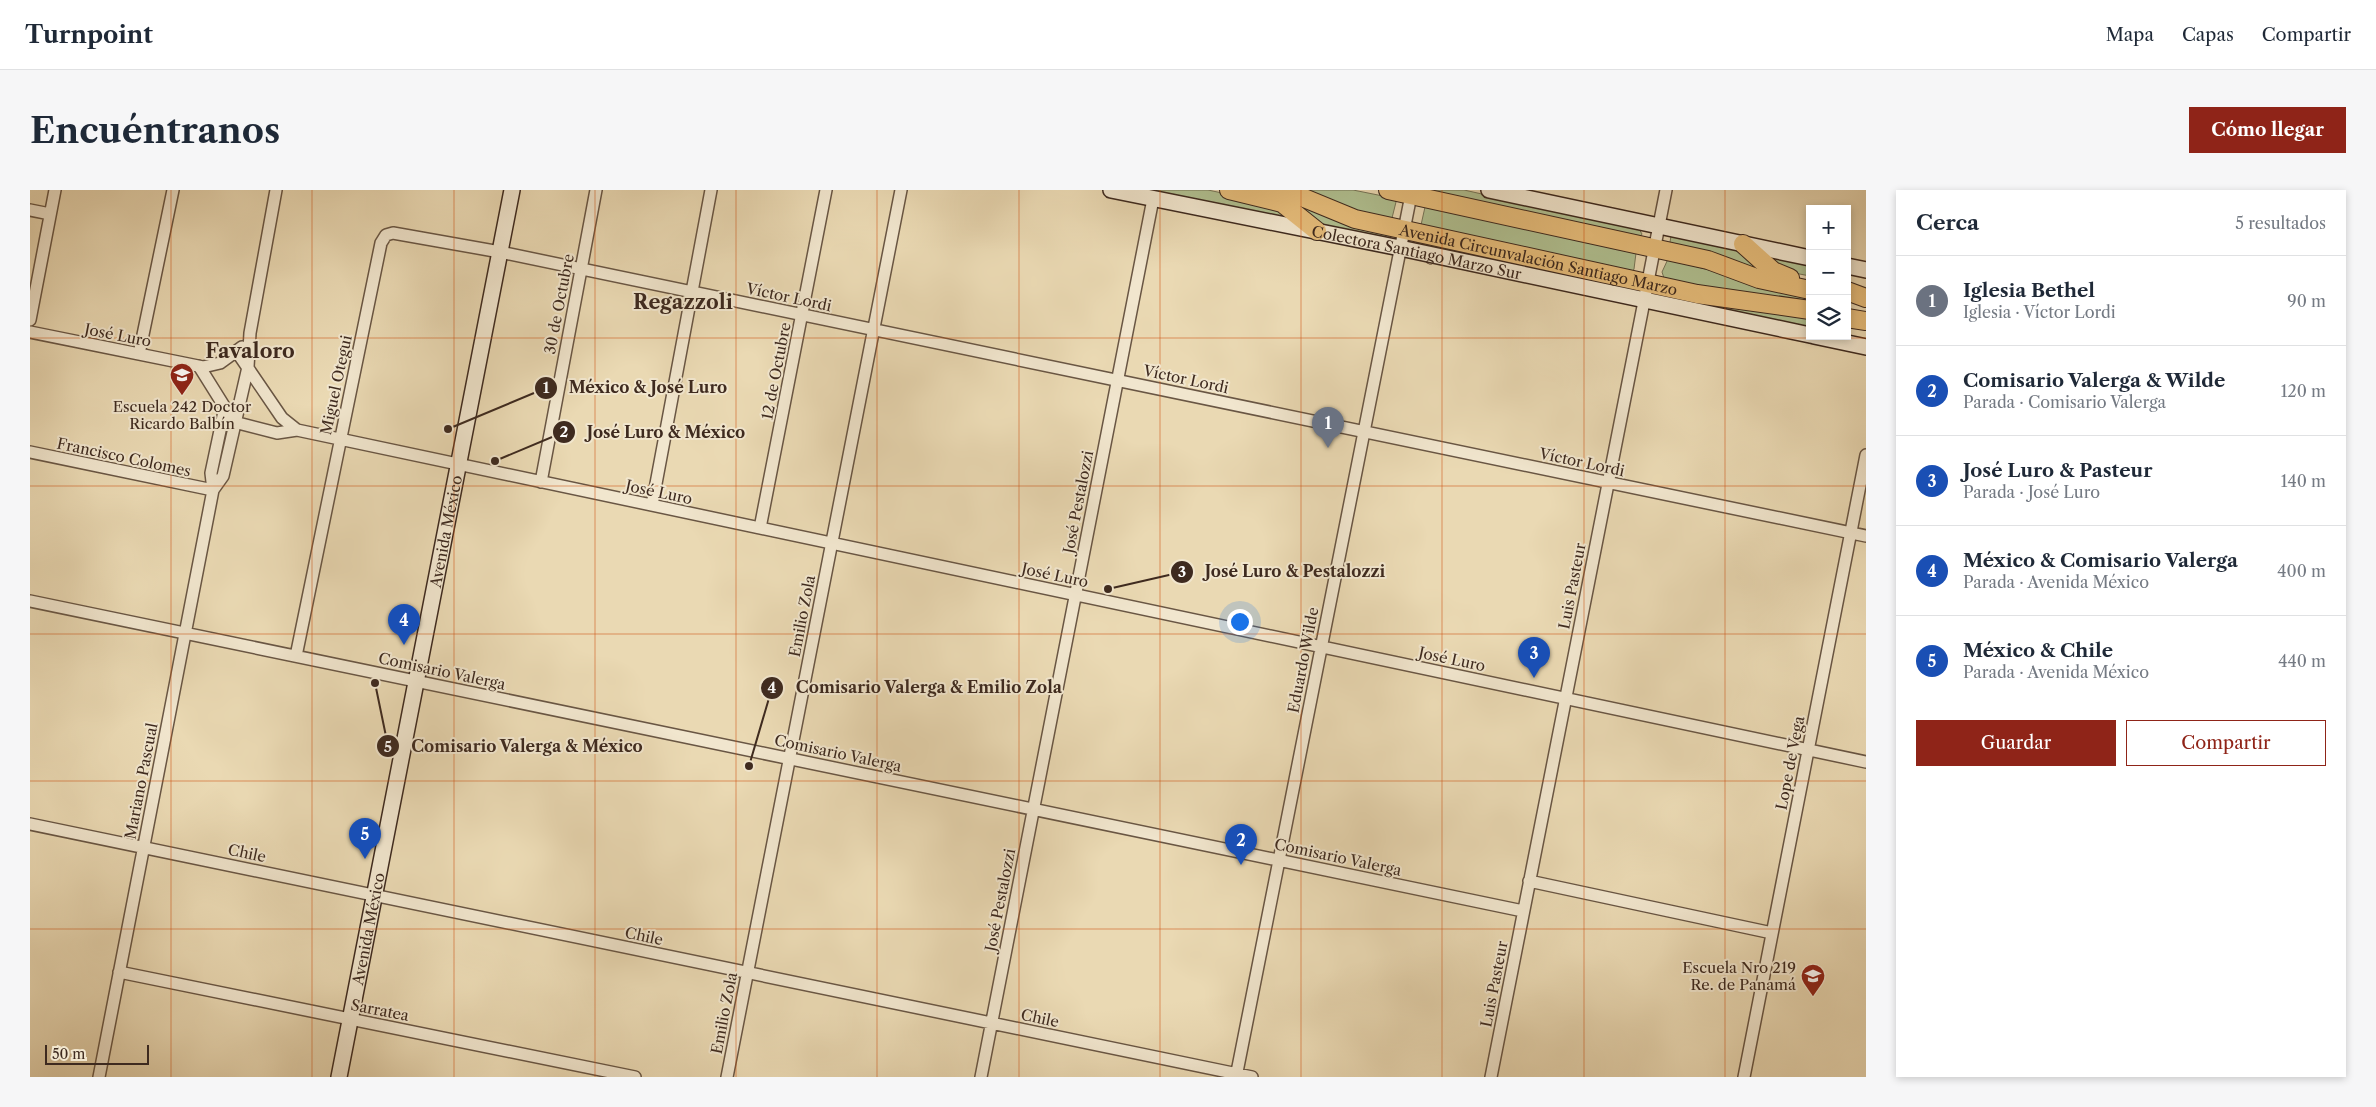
<!DOCTYPE html>
<html lang="es">
<meta charset="utf-8">
<style>
body{margin:0;font-family:"Libre Caslon Text",serif;background:#f6f6f7;color:#1f2937}
.controls{position:absolute;right:15px;top:15px;display:grid;overflow:hidden;border-radius:0px;box-shadow:0 2px 8px #0003}
.controls button{width:45px;height:45px;display:grid;place-items:center;padding:0;border:0;border-bottom:1px solid #e0e1e3;background:#fff;color:#1f2937;font:25px sans-serif}
.scale{position:absolute;left:15px;bottom:12px;width:104px;box-sizing:border-box;padding-left:5px;border:2px solid #3e2a1f;border-top:0;font-size:14px;line-height:18px;white-space:nowrap;color:#3e2a1f;-webkit-text-stroke:4px #f1e6ce;paint-order:stroke}
.you{position:absolute;left:1209px;top:431px;width:18px;height:18px;margin:-12px;border:4px solid #fff;border-radius:50%;background:#1a73e8;box-shadow:0 0 0 8px #1a73e833}
.badge{display:grid;place-items:center;width:32px;height:32px;border-radius:50%;background:#8f2418;color:#fff;font-size:16px;font-weight:700}
.pin{position:absolute;translate:-50% -41px;filter:drop-shadow(0 1px 2px #0008)}
.pin::after{content:'';position:absolute;top:26px;width:18px;height:15px;background:inherit;clip-path:polygon(0 0,100% 0,50% 100%)}
.list{margin:0;padding:0;list-style:none}
h2{display:flex;justify-content:space-between;align-items:center;height:65px;margin:0;padding:0 20px;font-size:21px}
h2 small{font-size:16px;font-weight:400;color:#747a83}
.list li{display:grid;grid-template-columns:32px 1fr auto;gap:15px;align-items:center;box-sizing:border-box;height:90px;padding:0 20px;border-top:1px solid #e0e1e3}
.list b{display:block;font-size:19px;white-space:nowrap}
.list p{margin:0;font-size:16px;white-space:nowrap;color:#747a83}
.list em{font-size:16px;font-style:normal;color:#747a83}
.actions{display:flex;gap:10px;padding:15px 20px}
.actions a{flex:1;padding:11px 0;border:1px solid #8f2418;border-radius:0px;text-align:center;font-size:18px;color:#8f2418}
.actions .main{background:#8f2418;color:#fff}
.icon{flex:none;width:28px;height:28px;fill:none;stroke:currentColor;stroke-width:2;stroke-linecap:round;stroke-linejoin:round}
.map{position:relative;flex:none;width:1836px;height:887px;overflow:hidden;border-radius:0px}
header{display:flex;align-items:center;gap:30px;box-sizing:border-box;height:70px;padding:0 25px;background:#fff;border-bottom:1px solid #e0e1e3}
header strong{font-size:24px}
nav{display:flex;gap:28px;margin-inline-start:auto;font-size:18px}
.intro{display:flex;align-items:center;justify-content:space-between;box-sizing:border-box;height:120px;padding:0 30px}
h1{margin:0;font-size:35px}
.button{padding:12px 22px;border-radius:0px;background:#8f2418;color:#fff;font-size:18px;font-weight:700}
main{display:flex;gap:30px;padding:0 30px}
aside{flex:1;background:#fff;border-radius:0px;box-shadow:0 2px 8px #0003}
.map>svg:first-child{display:block}
.green{fill:#b0c091;stroke:#777558}
.lines{fill:none;stroke-linecap:round;stroke-linejoin:round}
.street-casing{stroke:#695644;stroke-width:14}
.secondary-casing{stroke:#3e2a1f;stroke-width:18}
.primary-casing{stroke:#3e2a1f;stroke-width:20}
.street{stroke:#f1e6ce;stroke-width:11}
.secondary{stroke:#f1e6ce;stroke-width:15}
.primary{stroke:#e5bc7a;stroke-width:18}
.grid{fill:none;stroke:#ce520f;stroke-width:1;stroke-opacity:0.55}
.labels{text-anchor:middle;dominant-baseline:central;stroke-width:4;stroke-linejoin:round;paint-order:stroke}
.street-label{font-size:15px;fill:#3e2a1f;stroke:#f1e6ce}
.poi-label{font-size:15px;fill:#3e2a1f;stroke:#f1e6ce}
.district-label{font-size:20px;font-weight:bold;fill:#3e2a1f;stroke:#f1e6ce}
.leader{fill:none;stroke:#3e2a1f;stroke-width:2}
.callout-dot{fill:#3e2a1f;stroke:#f1e6ce;stroke-width:2}
.mark-label{font-size:15px;text-anchor:middle;font-weight:bold;fill:#fff}
.callout-label{font-size:16px;text-anchor:middle;font-weight:bold;fill:#3e2a1f;stroke:#f1e6ce;stroke-width:4;stroke-linejoin:round;paint-order:stroke}
</style>
<header>
<strong>Turnpoint</strong>
<nav><a>Mapa</a><a>Capas</a><a>Compartir</a></nav>
</header>
<div class="intro"><h1>Encuéntranos</h1><a class="button">Cómo llegar</a></div>
<main>
<div class="map">
<svg width="1836" height="887" viewBox="0 0 1836 887">
<rect width="100%" height="100%" fill="#ead9b3"/>
<filter id="stains"><feTurbulence type="fractalNoise" baseFrequency=".004" numOctaves="4"/><feColorMatrix values="0 0 0 0 .2 0 0 0 0 .09 0 0 0 0 .02 0 0 0 .5 -.17"/></filter>
<radialGradient id="worn" r=".72"><stop offset=".6" stop-color="#630" stop-opacity="0"/><stop offset="1" stop-color="#630" stop-opacity=".3"/></radialGradient>
<path class="green" d="M1109 0H1178L1239 13 1265 30Z
M1271 0H1323L1363 8 1366 12 1362 28 1327 22Z
M1399 0H1434L1609 39 1612 44 1610 47Z
M1263 11 1359 44V47L1356 49 1303 39 1289 33Z
M1395 17 1606 63 1604 79 1603 81 1391 35Z
M1641 46 1707 60 1732 81 1642 54 1640 52Z
M1386 51 1600 97 1598 101 1387 55Z
M1736 65 1780 73V86L1754 81Z
M1638 69 1780 107V113L1674 97 1634 88 1632 82Z
M1666 112 1780 127V139L1664 114Z"/>
<g class="lines">
<defs>
<path id="street" d="M0 20 20 24
M0 130 25 0
M0 142 173 177 190 173 212 157
M207 162 252 228 267 240 1836 572
M109 164 143 0
M169 176 199 224 208 233 247 243 267 240
M0 262 183 300
M511 292 566 0
M183 300 193 286 218 177 220 143 246 0
M622 315 681 0
M730 338 796 0
M0 411 1493 721
M266 466 351 53 356 45 363 43 470 62 1836 346
M0 634 1222 887
M1499 691 1742 743
M89 782 605 887
M69 887 183 300 181 283 195 217
M697 887 871 0
M951 887 1123 9
M1206 887 1382 0
M1461 887 1636 0
M1714 887 1836 265"/>
<g id="secondary">
<path id="s1" d="M1081 0 1370 58 1780 145"/>
<path d="M1459 0 1780 68"/>
<path d="M1817 76 1836 80"/>
<path d="M1784 146 1836 157"/>
<path id="s2" d="M309 887 482 0"/>
</g>
<g id="primary">
<path d="M1199 0 1252 13 1287 41"/>
<path id="s3" d="M1240 0 1274 8 1325 29 1667 104 1780 120"/>
<path d="M1358 0 1678 70 1729 89 1780 100"/>
<path d="M1713 54 1743 81 1760 88"/>
<path d="M1817 101 1836 108"/>
<path d="M1817 128 1836 131"/>
</g>
</defs>
<use href="#street" class="street-casing"/>
<use href="#secondary" class="secondary-casing"/>
<use href="#primary" class="primary-casing"/>
<use href="#street" class="street"/>
<use href="#secondary" class="secondary"/>
<use href="#primary" class="primary"/>
</g>
<path class="grid" d="M141 0V887M282 0V887M424 0V887M565 0V887M706 0V887M847 0V887M989 0V887M1130 0V887M1271 0V887M1412 0V887M1554 0V887M1695 0V887M0 148H1836M0 296H1836M0 444H1836M0 591H1836M0 739H1836"/>
<defs>
<symbol id="school-pin" viewBox="-11 -11 22 30"><path d="M0 17L-7.5 6A9.5 9.5 0 1 1 7.5 6Z" fill="#8f2418" stroke="#f1e6ce"/><path d="M0-5L7-2L0 1L-7-2ZM-4 1L0 2.5L4 1V4Q0 6-4 4Z" fill="#fff"/></symbol>
</defs>
<g fill-rule="evenodd">
<use href="#school-pin" x="138" y="171" width="28" height="38"/>
<use href="#school-pin" x="1769" y="772" width="28" height="38"/>
</g>
<g class="labels">
<g class="street-label">
<text stroke="none"><textPath href="#s1" startOffset="312">Colectora Santiago Marzo Sur</textPath></text>
<text stroke="none"><textPath href="#s3" startOffset="278">Avenida Circunvalación Santiago Marzo</textPath></text>
<text transform="translate(759 107) rotate(12)">Víctor Lordi</text>
<text transform="translate(529 114) rotate(-79)">30 de Octubre</text>
<text transform="translate(88 145) rotate(11)">José Luro</text>
<text transform="translate(746 181) rotate(-79)">12 de Octubre</text>
<text transform="translate(1156 189) rotate(12)">Víctor Lordi</text>
<text transform="translate(306 195) rotate(-78)">Miguel Otegui</text>
<text transform="translate(94 267) rotate(12)">Francisco Colomes</text>
<text transform="translate(1552 272) rotate(12)">Víctor Lordi</text>
<text transform="translate(629 302) rotate(12)">José Luro</text>
<text transform="translate(1048 312) rotate(-79)">José Pestalozzi</text>
<text stroke="none"><textPath href="#s2" startOffset="556">Avenida México</textPath></text>
<text transform="translate(1025 385) rotate(12)">José Luro</text>
<text transform="translate(1542 396) rotate(-79)">Luis Pasteur</text>
<text transform="translate(772 426) rotate(-79)">Emilio Zola</text>
<text transform="translate(1422 469) rotate(12)">José Luro</text>
<text transform="translate(1273 470) rotate(-79)">Eduardo Wilde</text>
<text transform="translate(412 481) rotate(12)">Comisario Valerga</text>
<text transform="translate(808 563) rotate(12)">Comisario Valerga</text>
<text transform="translate(1760 573) rotate(-79)">Lope de Vega</text>
<text transform="translate(111 591) rotate(-79)">Mariano Pascual</text>
<text transform="translate(217 663) rotate(12)">Chile</text>
<text transform="translate(1308 667) rotate(12)">Comisario Valerga</text>
<text transform="translate(970 710) rotate(-79)">José Pestalozzi</text>
<text stroke="none"><textPath href="#s2" startOffset="151">Avenida México</textPath></text>
<text transform="translate(614 746) rotate(12)">Chile</text>
<text transform="translate(1464 794) rotate(-79)">Luis Pasteur</text>
<text transform="translate(350 820) rotate(11)">Sarratea</text>
<text transform="translate(694 823) rotate(-79)">Emilio Zola</text>
<text transform="translate(1010 828) rotate(12)">Chile</text>
</g>
<g class="poi-label">
<text x="152" y="216">Escuela 242 Doctor<tspan x="152" dy="17">Ricardo Balbín</tspan></text>
<text x="1766" y="777" text-anchor="end">Escuela Nro 219<tspan x="1766" dy="17">Re. de Panamá</tspan></text>
</g>
<g class="district-label">
<text x="653" y="112">Regazzoli</text>
<text x="220" y="161">Favaloro</text>
</g>
</g>
<path class="leader" d="M418 239L516 198M465 271L534 242M1078 399L1152 382M719 576L742 498M345 493L358 556"/>
<g class="callout-dot">
<circle cx="418" cy="239" r="5"/>
<circle cx="465" cy="271" r="5"/>
<circle cx="1078" cy="399" r="5"/>
<circle cx="719" cy="576" r="5"/>
<circle cx="345" cy="493" r="5"/>
<circle cx="516" cy="198" r="12"/>
<circle cx="534" cy="242" r="12"/>
<circle cx="1152" cy="382" r="12"/>
<circle cx="742" cy="498" r="12"/>
<circle cx="358" cy="556" r="12"/>
</g>
<g class="mark-label">
<text x="516" y="203">1</text>
<text x="534" y="247">2</text>
<text x="1152" y="387">3</text>
<text x="742" y="503">4</text>
<text x="358" y="562">5</text>
</g>
<g class="callout-label">
<text x="618" y="203">México &amp; José Luro</text>
<text x="636" y="248">José Luro &amp; México</text>
<text x="1265" y="387">José Luro &amp; Pestalozzi</text>
<text x="899" y="503">Comisario Valerga &amp; Emilio Zola</text>
<text x="497" y="562">Comisario Valerga &amp; México</text>
</g>
<rect width="100%" height="100%" filter="url(#stains)"/>
<rect width="100%" height="100%" fill="url(#worn)"/>
</svg>
<div class="controls">
<button>+</button>
<button>−</button>
<button><svg class="icon" aria-label="layers" viewBox="0 0 24 24"><path d="M12 4l9 5-9 5-9-5zM3 14l9 5 9-5"/></svg></button>
</div>
<div class="scale">50 m</div>
<div class="you"></div>
<div class="pin badge" style="left:1298px;top:258px;background:#6b7280">1</div>
<div class="pin badge" style="left:1211px;top:675px;background:#1a4fb4">2</div>
<div class="pin badge" style="left:1504px;top:488px;background:#1a4fb4">3</div>
<div class="pin badge" style="left:374px;top:455px;background:#1a4fb4">4</div>
<div class="pin badge" style="left:335px;top:669px;background:#1a4fb4">5</div>
</div>
<aside>
<h2>Cerca<small>5 resultados</small></h2>
<ul class="list">
<li><span class="badge" style="background:#6b7280">1</span><div><b>Iglesia Bethel</b><p>Iglesia · Víctor Lordi</p></div><em>90 m</em></li>
<li><span class="badge" style="background:#1a4fb4">2</span><div><b>Comisario Valerga &amp; Wilde</b><p>Parada · Comisario Valerga</p></div><em>120 m</em></li>
<li><span class="badge" style="background:#1a4fb4">3</span><div><b>José Luro &amp; Pasteur</b><p>Parada · José Luro</p></div><em>140 m</em></li>
<li><span class="badge" style="background:#1a4fb4">4</span><div><b>México &amp; Comisario Valerga</b><p>Parada · Avenida México</p></div><em>400 m</em></li>
<li><span class="badge" style="background:#1a4fb4">5</span><div><b>México &amp; Chile</b><p>Parada · Avenida México</p></div><em>440 m</em></li>
</ul>
<div class="actions"><a class="main">Guardar</a><a>Compartir</a></div>
</aside>
</main>
